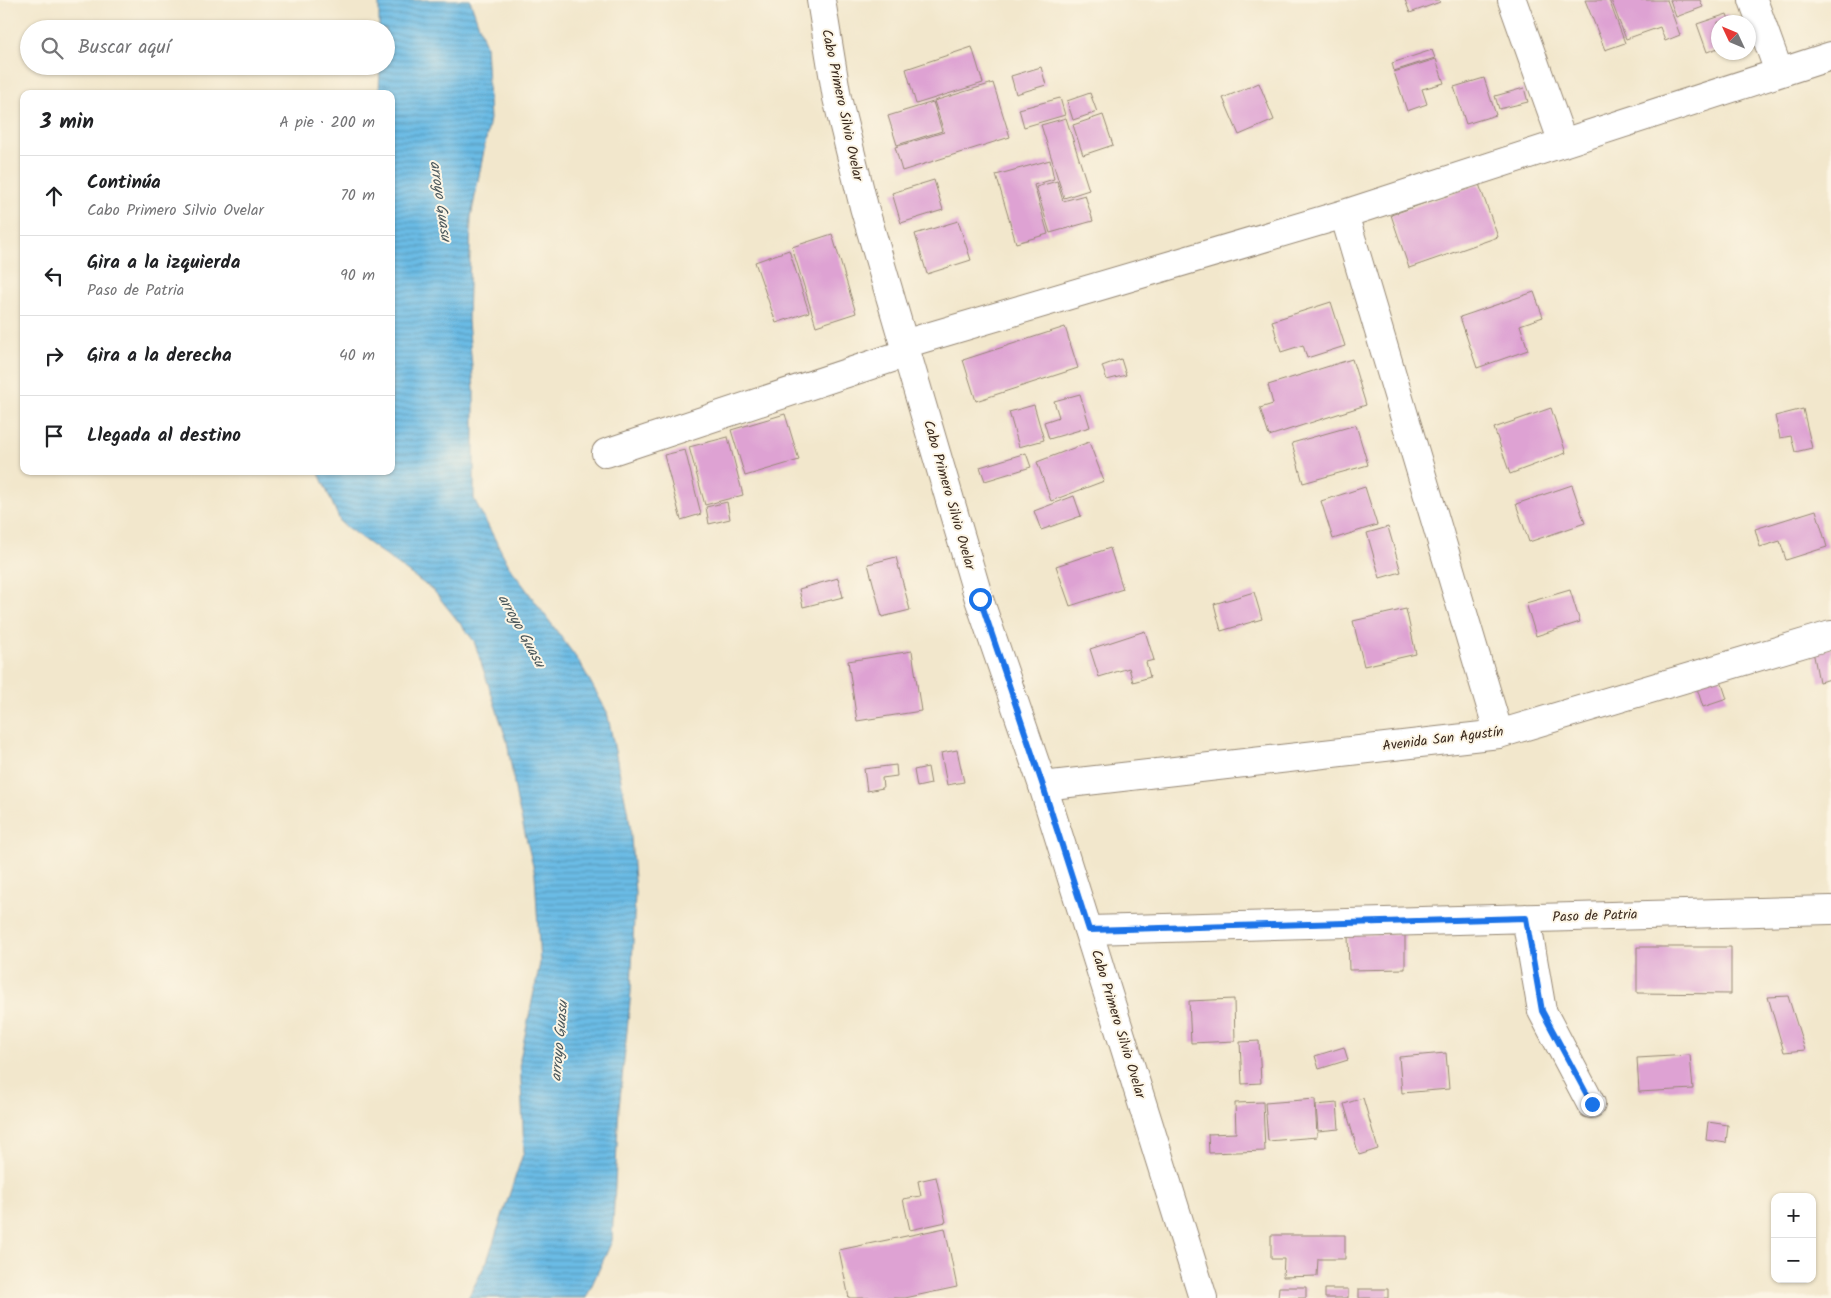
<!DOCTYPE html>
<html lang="es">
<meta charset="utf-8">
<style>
body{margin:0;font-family:Kalam,sans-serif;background:#f2f2f2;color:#202124}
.controls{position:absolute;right:15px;bottom:15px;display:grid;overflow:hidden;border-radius:10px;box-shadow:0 1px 4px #0004}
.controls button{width:45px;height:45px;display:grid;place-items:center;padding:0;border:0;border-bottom:1px solid #e0e0e0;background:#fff;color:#202124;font:25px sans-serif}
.compass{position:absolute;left:1711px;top:15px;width:45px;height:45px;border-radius:50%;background:#fff;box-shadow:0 1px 4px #0004;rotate:314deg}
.stop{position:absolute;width:15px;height:15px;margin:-11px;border:4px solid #1a73e8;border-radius:50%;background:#fff}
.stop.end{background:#1a73e8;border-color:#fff;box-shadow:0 1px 5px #0008}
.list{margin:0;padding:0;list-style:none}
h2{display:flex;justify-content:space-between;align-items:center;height:65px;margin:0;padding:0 20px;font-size:21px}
h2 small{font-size:16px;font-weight:400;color:#757577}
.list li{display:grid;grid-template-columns:32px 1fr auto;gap:15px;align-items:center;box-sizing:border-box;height:80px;padding:0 20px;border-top:1px solid #e0e0e0}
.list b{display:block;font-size:19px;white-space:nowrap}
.list p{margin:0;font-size:16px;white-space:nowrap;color:#757577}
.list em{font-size:16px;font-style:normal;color:#757577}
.icon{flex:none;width:28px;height:28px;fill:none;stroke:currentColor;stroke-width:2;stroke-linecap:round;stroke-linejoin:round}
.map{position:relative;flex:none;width:1831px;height:1298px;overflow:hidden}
.search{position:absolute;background:#fff;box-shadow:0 1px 4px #0004;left:20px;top:20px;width:375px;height:55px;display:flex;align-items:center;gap:12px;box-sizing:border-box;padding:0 18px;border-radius:28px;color:#757577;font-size:19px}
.panel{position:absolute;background:#fff;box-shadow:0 1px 4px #0004;left:20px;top:90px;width:375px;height:385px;border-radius:10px}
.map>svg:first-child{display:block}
.water{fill:url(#water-rules);stroke:#527282}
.building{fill:#dea2d3}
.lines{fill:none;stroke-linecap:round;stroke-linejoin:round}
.minor-casing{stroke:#968875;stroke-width:30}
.major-casing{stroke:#968875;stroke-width:30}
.minor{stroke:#fff;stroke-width:28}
.major{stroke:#fff;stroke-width:28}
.route{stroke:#1a73e8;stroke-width:6}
.labels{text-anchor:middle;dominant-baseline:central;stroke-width:4;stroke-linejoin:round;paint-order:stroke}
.street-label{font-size:14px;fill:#3b2a1e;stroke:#fcf5e5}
.water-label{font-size:15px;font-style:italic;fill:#49565a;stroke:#fcf5e5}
</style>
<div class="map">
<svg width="1831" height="1298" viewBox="0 0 1831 1298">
<defs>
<pattern id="water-rules" width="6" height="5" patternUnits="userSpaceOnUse" patternTransform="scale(1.25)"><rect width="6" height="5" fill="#6abbe5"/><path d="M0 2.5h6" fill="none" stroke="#5898b9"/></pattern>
</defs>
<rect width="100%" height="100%" fill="#fcf5e5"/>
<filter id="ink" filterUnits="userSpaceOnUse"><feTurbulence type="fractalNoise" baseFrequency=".02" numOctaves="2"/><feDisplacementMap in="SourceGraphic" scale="10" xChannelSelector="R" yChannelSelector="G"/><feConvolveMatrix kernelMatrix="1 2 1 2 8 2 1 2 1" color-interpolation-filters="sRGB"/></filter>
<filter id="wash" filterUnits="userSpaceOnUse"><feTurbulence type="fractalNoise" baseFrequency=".0096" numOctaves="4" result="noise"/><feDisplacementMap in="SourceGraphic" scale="20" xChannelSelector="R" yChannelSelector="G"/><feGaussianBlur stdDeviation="1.12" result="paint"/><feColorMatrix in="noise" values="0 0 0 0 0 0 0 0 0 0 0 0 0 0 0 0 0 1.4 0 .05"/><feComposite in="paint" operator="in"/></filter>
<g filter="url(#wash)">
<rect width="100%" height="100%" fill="#f2e7cc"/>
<path class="water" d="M379 0H470L486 46 490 119 471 217 468 321 474 389V499L509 566 580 663 607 712 630 824 635 893 631 992 619 1108 612 1241 586 1298H468L487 1261 524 1151 520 1059 540 963 535 874 517 801 507 741 474 641 434 591 341 523 318 471H391V94H379L380 66H386V29H379Z"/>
<g id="blocks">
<path class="building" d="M1405 0H1439L1440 2 1410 13Z
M1585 0H1609L1625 43 1605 50Z
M1611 0H1667L1680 35 1665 41 1660 27 1626 39Z
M1670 0H1700L1703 7 1676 17Z
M1727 14 1730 22H1718V48L1707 52 1697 24Z
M972 47 983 83 916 104 906 69Z
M1432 50 1435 58 1394 71 1392 63Z
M1436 59 1444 83 1422 89 1427 104 1407 111 1394 72Z
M1041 67 1046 85 1016 94 1011 76Z
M1484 78 1496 115 1466 124 1454 87Z
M993 83 1010 137 902 171 895 147 944 132 934 101Z
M1259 83 1274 120 1239 135 1223 98Z
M1524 88 1528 102 1499 109 1495 96Z
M1090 93 1097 112 1073 120 1067 101Z
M1060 98 1065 115 1024 127 1019 109Z
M933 102 942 131 897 145 888 116Z
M1103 115 1113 145 1083 155 1073 125Z
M1066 118 1089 190 1064 198 1041 125Z
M1050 160 1054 179 1034 185 1048 234 1016 243 996 175Z
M934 180 943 210 901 223 892 193Z
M1057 181 1063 201 1085 195 1093 221 1050 233 1036 187Z
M1479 184 1498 237 1409 268 1391 215Z
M958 221 971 260 927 274 915 234Z
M832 234 856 313 816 326 792 247Z
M789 250 809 312 776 323 755 262Z
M1534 292 1543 317 1520 325 1528 350 1477 368 1460 317Z
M1331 302 1345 346 1307 358 1303 345 1281 352 1272 321Z
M1065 327 1078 368 976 401 963 360Z
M1121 359 1126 375 1107 380 1102 366Z
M1352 359 1366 405 1269 436 1260 408 1273 404 1268 385Z
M1080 394 1090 427 1049 439 1044 422 1059 417 1054 401Z
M1034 405 1044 440 1019 447 1009 412Z
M1551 408 1566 453 1510 474 1494 428Z
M1803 409 1812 448 1795 452 1791 436 1780 438 1775 416Z
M785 414 799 460 745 476 731 430Z
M1356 425 1368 465 1303 483 1292 443Z
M728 437 743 495 705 505 689 447Z
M1089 442 1104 481 1051 501 1037 462Z
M685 450 701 514 681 520 664 455Z
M1026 453 1031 467 985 481 980 467Z
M1572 485 1585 523 1529 542 1516 504Z
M1365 487 1377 525 1333 539 1321 501Z
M1074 496 1081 516 1041 530 1034 511Z
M727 502 730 519 709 524 706 507Z
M1816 510 1827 547 1786 560 1780 541 1760 547 1755 529Z
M1388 527 1401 572 1380 578 1367 533Z
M1110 548 1123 589 1070 606 1056 566Z
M896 557 910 610 882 617 868 564Z
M838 578 843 597 803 607 799 589Z
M1570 590 1580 622 1536 636 1526 603Z
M1254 592 1262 619 1221 631 1214 604Z
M1406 609 1416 654 1364 666 1353 621Z
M1145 631 1154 660 1146 662 1150 677 1133 682 1129 668 1099 677 1090 649Z
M1831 648V679L1819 682 1813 651Z
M912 651 921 711 857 721 848 661Z
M1719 675 1727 699 1703 707 1695 682Z
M957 750 964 782 947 785 941 753Z
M896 765 897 776 882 778 883 788 867 791 864 769Z
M928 767 931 784 917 787 914 770Z
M1405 934V969L1349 970 1348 935Z
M1637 947H1731V994L1637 993Z
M1788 996 1805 1050 1784 1052 1768 997Z
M1234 999 1235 1041 1191 1043 1189 1001Z
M1259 1041 1261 1083 1242 1084 1240 1042Z
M1344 1047 1348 1060 1319 1069 1315 1056Z
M1446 1053 1449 1089 1402 1093 1399 1057Z
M1690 1055 1693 1089 1639 1092 1637 1058Z
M1363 1098 1378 1149 1359 1155 1344 1104Z
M1315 1099 1317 1137 1268 1141 1265 1103Z
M1263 1102 1265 1151 1209 1153 1208 1134 1236 1133 1235 1103Z
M1337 1103 1339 1129 1318 1131 1316 1105Z
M1708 1122 1728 1125 1726 1143 1706 1140Z
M936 1177 946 1222 910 1230 903 1199 921 1196 918 1181Z
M945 1228 957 1287 905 1298H849L839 1250Z
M1271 1235H1345V1259H1318L1317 1276 1283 1277 1284 1259H1271Z
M1279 1287H1306V1298H1278Z
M1325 1289H1348V1298H1325Z
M1359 1289H1388V1298H1359Z"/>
</g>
</g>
<g filter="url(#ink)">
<use href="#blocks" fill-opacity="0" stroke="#968875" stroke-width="1"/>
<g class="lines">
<defs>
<path id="minor" d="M1512 0 1563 143
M1753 0 1779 72
M1344 214 1499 734
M904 344 1344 214 1831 56
M606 453 907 353
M1043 786 1499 734 1831 635
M1526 918 1542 1011 1591 1104
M1089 930 1831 910"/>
<path id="major" d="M821 0 837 98 864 207 904 344 979 599 1043 786 1203 1298"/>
</defs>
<use href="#minor" class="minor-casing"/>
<use href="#major" class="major-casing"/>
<use href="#minor" class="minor"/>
<use href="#major" class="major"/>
</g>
</g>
<g class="lines" filter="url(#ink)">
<path class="route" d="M980 599 1043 786 1089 930 1526 918 1542 1011 1592 1104"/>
</g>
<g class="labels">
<g class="street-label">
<text transform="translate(842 105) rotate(78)">Cabo Primero Silvio Ovelar</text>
<text transform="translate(949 495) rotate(74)">Cabo Primero Silvio Ovelar</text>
<text transform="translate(1443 739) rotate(-7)">Avenida San Agustín</text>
<text transform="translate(1595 916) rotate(-2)">Paso de Patria</text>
<text transform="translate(1118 1024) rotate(73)">Cabo Primero Silvio Ovelar</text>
</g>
<g class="water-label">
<text transform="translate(440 201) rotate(82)">arroyo Guasu</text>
<text transform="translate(521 631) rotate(61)">arroyo Guasu</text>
<text transform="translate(560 1041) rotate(-85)">arroyo Guasu</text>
</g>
</g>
</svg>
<div class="controls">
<button>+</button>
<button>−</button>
</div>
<svg class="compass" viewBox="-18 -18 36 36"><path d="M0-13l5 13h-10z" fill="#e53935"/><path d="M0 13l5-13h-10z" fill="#757577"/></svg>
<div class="stop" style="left:980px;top:599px"></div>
<div class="stop end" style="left:1592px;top:1104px"></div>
<div class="search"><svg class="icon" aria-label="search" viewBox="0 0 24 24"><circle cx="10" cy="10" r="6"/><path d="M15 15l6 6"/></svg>Buscar aquí</div>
<section class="panel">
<h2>3 min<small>A pie · 200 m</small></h2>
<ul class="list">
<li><svg class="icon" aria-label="ahead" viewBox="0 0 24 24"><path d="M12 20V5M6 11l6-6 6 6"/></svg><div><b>Continúa</b><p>Cabo Primero Silvio Ovelar</p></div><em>70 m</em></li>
<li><svg class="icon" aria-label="left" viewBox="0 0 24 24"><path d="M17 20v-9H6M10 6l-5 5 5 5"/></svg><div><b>Gira a la izquierda</b><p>Paso de Patria</p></div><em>90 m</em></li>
<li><svg class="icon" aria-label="right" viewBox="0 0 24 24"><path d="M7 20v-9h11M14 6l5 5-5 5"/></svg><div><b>Gira a la derecha</b></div><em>40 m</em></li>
<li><svg class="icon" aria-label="arrive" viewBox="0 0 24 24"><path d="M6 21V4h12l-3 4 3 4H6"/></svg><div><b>Llegada al destino</b></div></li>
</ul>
</section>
</div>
